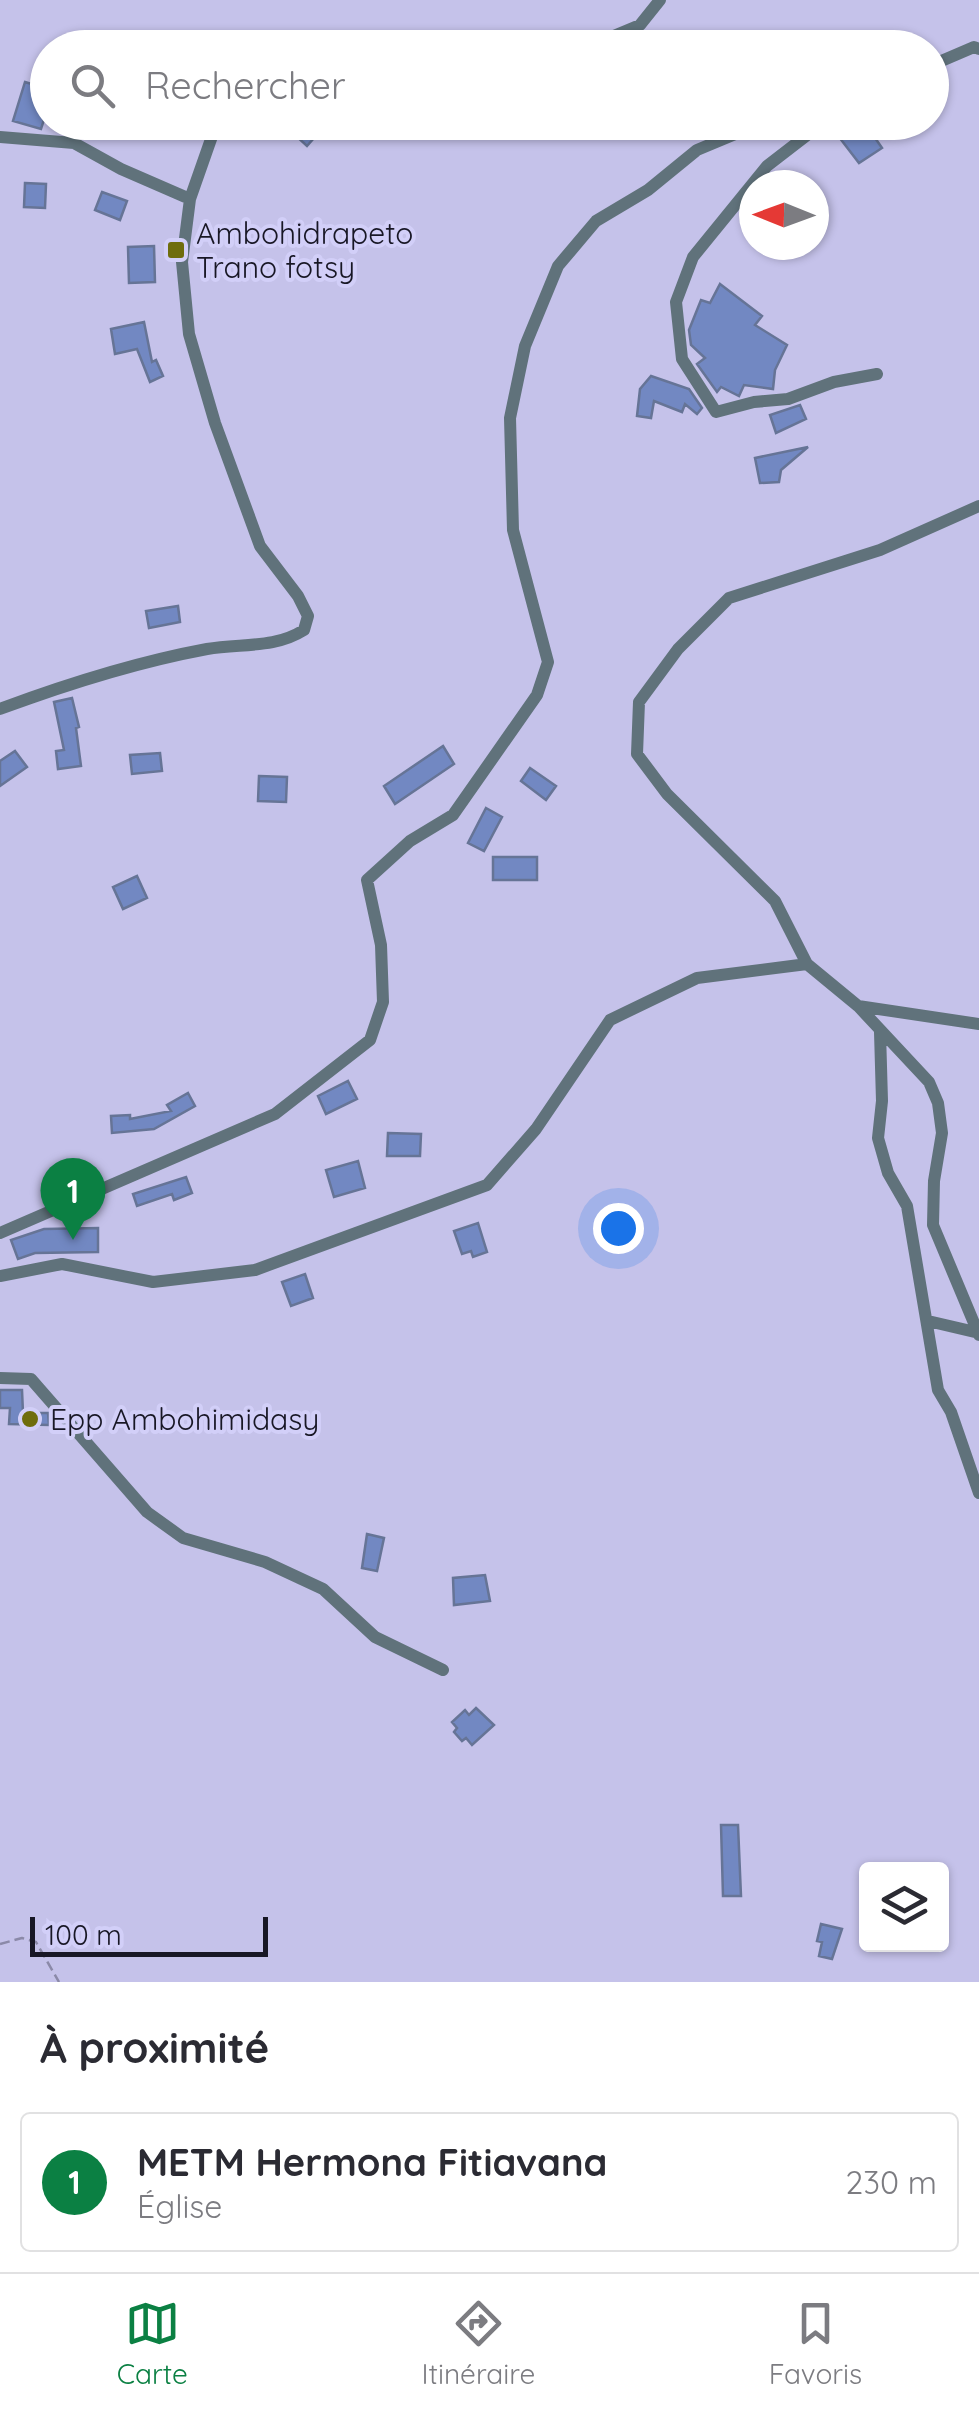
<!DOCTYPE html>
<html lang="fr">
<meta charset="utf-8">
<style>
body{margin:0;font-family:Quicksand,sans-serif;background:#f2f2f3;color:#2b2b33}
.controls{position:absolute;right:30px;bottom:30px;display:grid;overflow:hidden;border-radius:10px;box-shadow:0 2px 8px #0004}
.controls button{width:90px;height:90px;display:grid;place-items:center;padding:0;border:0;border-bottom:2px solid #e1e1e2;background:#fff;color:#2b2b33;font:50px sans-serif}
.compass{position:absolute;left:739px;top:170px;width:90px;height:90px;border-radius:50%;background:#fff;box-shadow:0 2px 8px #0004;rotate:271deg}
.scale{position:absolute;left:30px;bottom:25px;width:238px;box-sizing:border-box;padding-left:10px;border:5px solid #181725;border-top:0;font-size:28px;line-height:35px;white-space:nowrap;color:#181725;-webkit-text-stroke:8px #d2cff8;paint-order:stroke}
.you{position:absolute;left:618px;top:1228px;width:35px;height:35px;margin:-25px;border:8px solid #fff;border-radius:50%;background:#1a73e8;box-shadow:0 0 0 15px #1a73e833}
.badge{display:grid;place-items:center;width:65px;height:65px;border-radius:50%;background:#0b8043;color:#fff;font-size:32px;font-weight:700}
.pin{position:absolute;translate:-50% -82px;filter:drop-shadow(0 2px 5px #0008)}
.pin::after{content:'';position:absolute;top:52px;width:35px;height:30px;background:inherit;clip-path:polygon(0 0,100% 0,50% 100%)}
.list{margin:0;padding:0;list-style:none}
h2{display:flex;justify-content:space-between;align-items:center;height:130px;margin:0;padding:0 40px;font-size:42px}
h2 small{font-size:32px;font-weight:400;color:#7c7c81}
.list li{display:grid;grid-template-columns:65px 1fr auto;gap:30px;align-items:center;box-sizing:border-box;height:140px;margin:0 20px 20px;padding:0 20px;border:2px solid #e1e1e2;border-radius:10px}
.list b{display:block;font-size:38px;white-space:nowrap}
.list p{margin:0;font-size:32px;white-space:nowrap;color:#7c7c81}
.list em{font-size:32px;font-style:normal;color:#7c7c81}
.icon{flex:none;width:55px;height:55px;fill:none;stroke:currentColor;stroke-width:2;stroke-linecap:round;stroke-linejoin:round}
.map{position:relative;flex:none;width:979px;height:1982px;overflow:hidden}
.search{position:absolute;background:#fff;box-shadow:0 2px 8px #0004;left:30px;right:30px;top:30px;height:110px;display:flex;align-items:center;gap:25px;box-sizing:border-box;padding:0 35px;border-radius:55px;color:#7c7c81;font-size:38px}
.sheet{height:290px;background:#fff}
nav{display:flex;justify-content:space-around;align-items:center;box-sizing:border-box;height:140px;border-top:2px solid #e1e1e2;background:#fff;font-size:28px;color:#7c7c81}
nav a{display:grid;justify-items:center;gap:5px}
nav .on{color:#0b8043}
.map>svg:first-child{display:block}
.building{fill:#7288c2;stroke:#667496;stroke-width:2.5}
.lines{fill:none;stroke-linecap:round;stroke-linejoin:round}
.path{stroke:#8b89a8;stroke-width:2.5;stroke-dasharray:10 5;stroke-linecap:butt}
.street{stroke:#60727b;stroke-width:12}
.poi-dot{fill:#6f6d0d;stroke:#d2cff8;stroke-width:4}
.labels{text-anchor:middle;dominant-baseline:central;stroke-width:8;stroke-linejoin:round;paint-order:stroke}
.poi-label{font-size:30px;fill:#181725;stroke:#d2cff8;text-anchor:start}
</style>
<div class="map">
<svg width="979" height="1982" viewBox="0 0 979 1982">
<rect width="100%" height="100%" fill="#c5c2ea"/>
<path class="building" d="M25 82 48 89V107L41 129 13 121Z
M281 122H328L307 146Z
M856 124 865 136 871 132 882 148 859 163 839 137Z
M25 183 46 184 45 208 24 207Z
M102 192 127 201 120 220 95 210Z
M154 246 155 282 129 283 128 247Z
M720 284 762 316 755 325 787 345 775 370 773 389 744 385 739 396 721 387 717 392 697 364 705 358 691 345 689 330 701 300 710 303Z
M144 322 152 362 156 360 163 376 150 382 137 349 115 354 111 329Z
M651 376 689 389 702 408 697 414 685 404 682 412 654 401 651 418 637 416 640 389Z
M800 405 806 419 776 433 770 415Z
M808 447 781 470 779 482 760 483 755 458Z
M178 606 180 622 149 628 146 611Z
M72 698 79 727 76 728 81 766 58 769 56 751 64 750 54 702Z
M443 746 454 764 395 804 384 786Z
M15 751 27 767 0 786V761Z
M160 753 162 771 132 774 130 755Z
M530 768 556 786 546 800 521 781Z
M259 776 287 777 286 802 258 801Z
M486 808 502 817 484 851 468 843Z
M493 857H537V880H493Z
M137 876 147 898 123 909 113 887Z
M348 1081 357 1099 326 1114 318 1096Z
M188 1093 195 1106 154 1129 112 1133 111 1116 130 1115V1119L171 1111 167 1105Z
M388 1133 421 1134 420 1156H387Z
M358 1161 365 1188 334 1197 326 1170Z
M186 1177 192 1193 174 1200 172 1194 137 1206 133 1194Z
M478 1223 487 1252 473 1257 471 1251 462 1254 454 1231Z
M98 1228V1252L35 1253 18 1259 11 1240 44 1229Z
M305 1274 313 1298 291 1306 282 1282Z
M0 1390H22L23 1413H48L49 1425 9 1424 10 1408H0Z
M367 1534 384 1538 377 1571 362 1568Z
M485 1575 490 1601 454 1605 453 1578Z
M476 1708 494 1725 472 1745 466 1738 462 1741 454 1732 457 1728 452 1722 465 1710 469 1715Z
M721 1825H738L741 1896H723Z
M821 1924 842 1929 832 1959 819 1956 822 1942 817 1941Z"/>
<g class="lines">
<path class="path" d="M0 1944 22 1938 36 1942 59 1982"/>
<path class="street" d="M585 48 640 25 660 0
M932 65 974 47 979 49
M824 122 767 166 693 257 676 302 682 359 716 412 754 402 788 399 834 382 877 374
M0 137 74 143 121 169 190 199
M0 709C67 684 137 662 207 649 241 643 274 649 304 630L308 616 298 596 260 546 215 423 189 334 182 262 190 199 217 122
M807 964 775 901 667 794 637 754 639 702 678 649 729 598 880 550 979 506
M858 1006 979 1024
M880 1032 882 1101 878 1138 888 1173 907 1206 938 1390 951 1412 979 1493
M0 1233 275 1114 370 1040 383 1002 381 945 367 880 410 841 453 815 537 695 548 662 513 530 510 418 525 346 558 266 596 221 648 190 697 150 764 122
M0 1276 62 1264 153 1282 255 1270 487 1185 536 1129 610 1020 697 978 807 964 858 1006 929 1082 938 1103 942 1133 934 1181 933 1225 979 1335
M928 1321 979 1333
M0 1378 31 1379 147 1512 183 1538 265 1562 323 1589 375 1637 443 1670"/>
</g>
<g class="poi-dot">
<rect x="166" y="240" width="20" height="20" rx="5"/>
<circle cx="30" cy="1419" r="10"/>
</g>
<g class="labels">
<g class="poi-label">
<text x="196" y="233">Ambohidrapeto<tspan x="196" dy="34">Trano fotsy</tspan></text>
<text x="50" y="1419">Epp Ambohimidasy</text>
</g>
</g>
</svg>
<div class="controls">
<button><svg class="icon" aria-label="layers" viewBox="0 0 24 24"><path d="M12 4l9 5-9 5-9-5zM3 14l9 5 9-5"/></svg></button>
</div>
<svg class="compass" viewBox="-18 -18 36 36"><path d="M0-13l5 13h-10z" fill="#e53935"/><path d="M0 13l5-13h-10z" fill="#7c7c81"/></svg>
<div class="scale">100 m</div>
<div class="you"></div>
<div class="pin badge" style="left:73px;top:1240px">1</div>
<div class="search"><svg class="icon" aria-label="search" viewBox="0 0 24 24"><circle cx="10" cy="10" r="6"/><path d="M15 15l6 6"/></svg>Rechercher</div>
</div>
<section class="sheet">
<h2>À proximité<small></small></h2>
<ul class="list">
<li><span class="badge">1</span><div><b>METM Hermona Fitiavana</b><p>Église</p></div><em>230 m</em></li>
</ul>
</section>
<nav>
<a class="on"><svg class="icon" aria-label="map" viewBox="0 0 24 24"><path d="M3 6l6-2 6 2 6-2v14l-6 2-6-2-6 2zM9 4v14M15 6v14"/></svg>Carte</a>
<a><svg class="icon" aria-label="directions" viewBox="0 0 24 24"><path d="M12 3l9 9-9 9-9-9zM9 14v-3h6M13 9l2 2-2 2"/></svg>Itinéraire</a>
<a><svg class="icon" aria-label="saved" viewBox="0 0 24 24"><path d="M7 4h10v16l-5-4-5 4z"/></svg>Favoris</a>
</nav>
